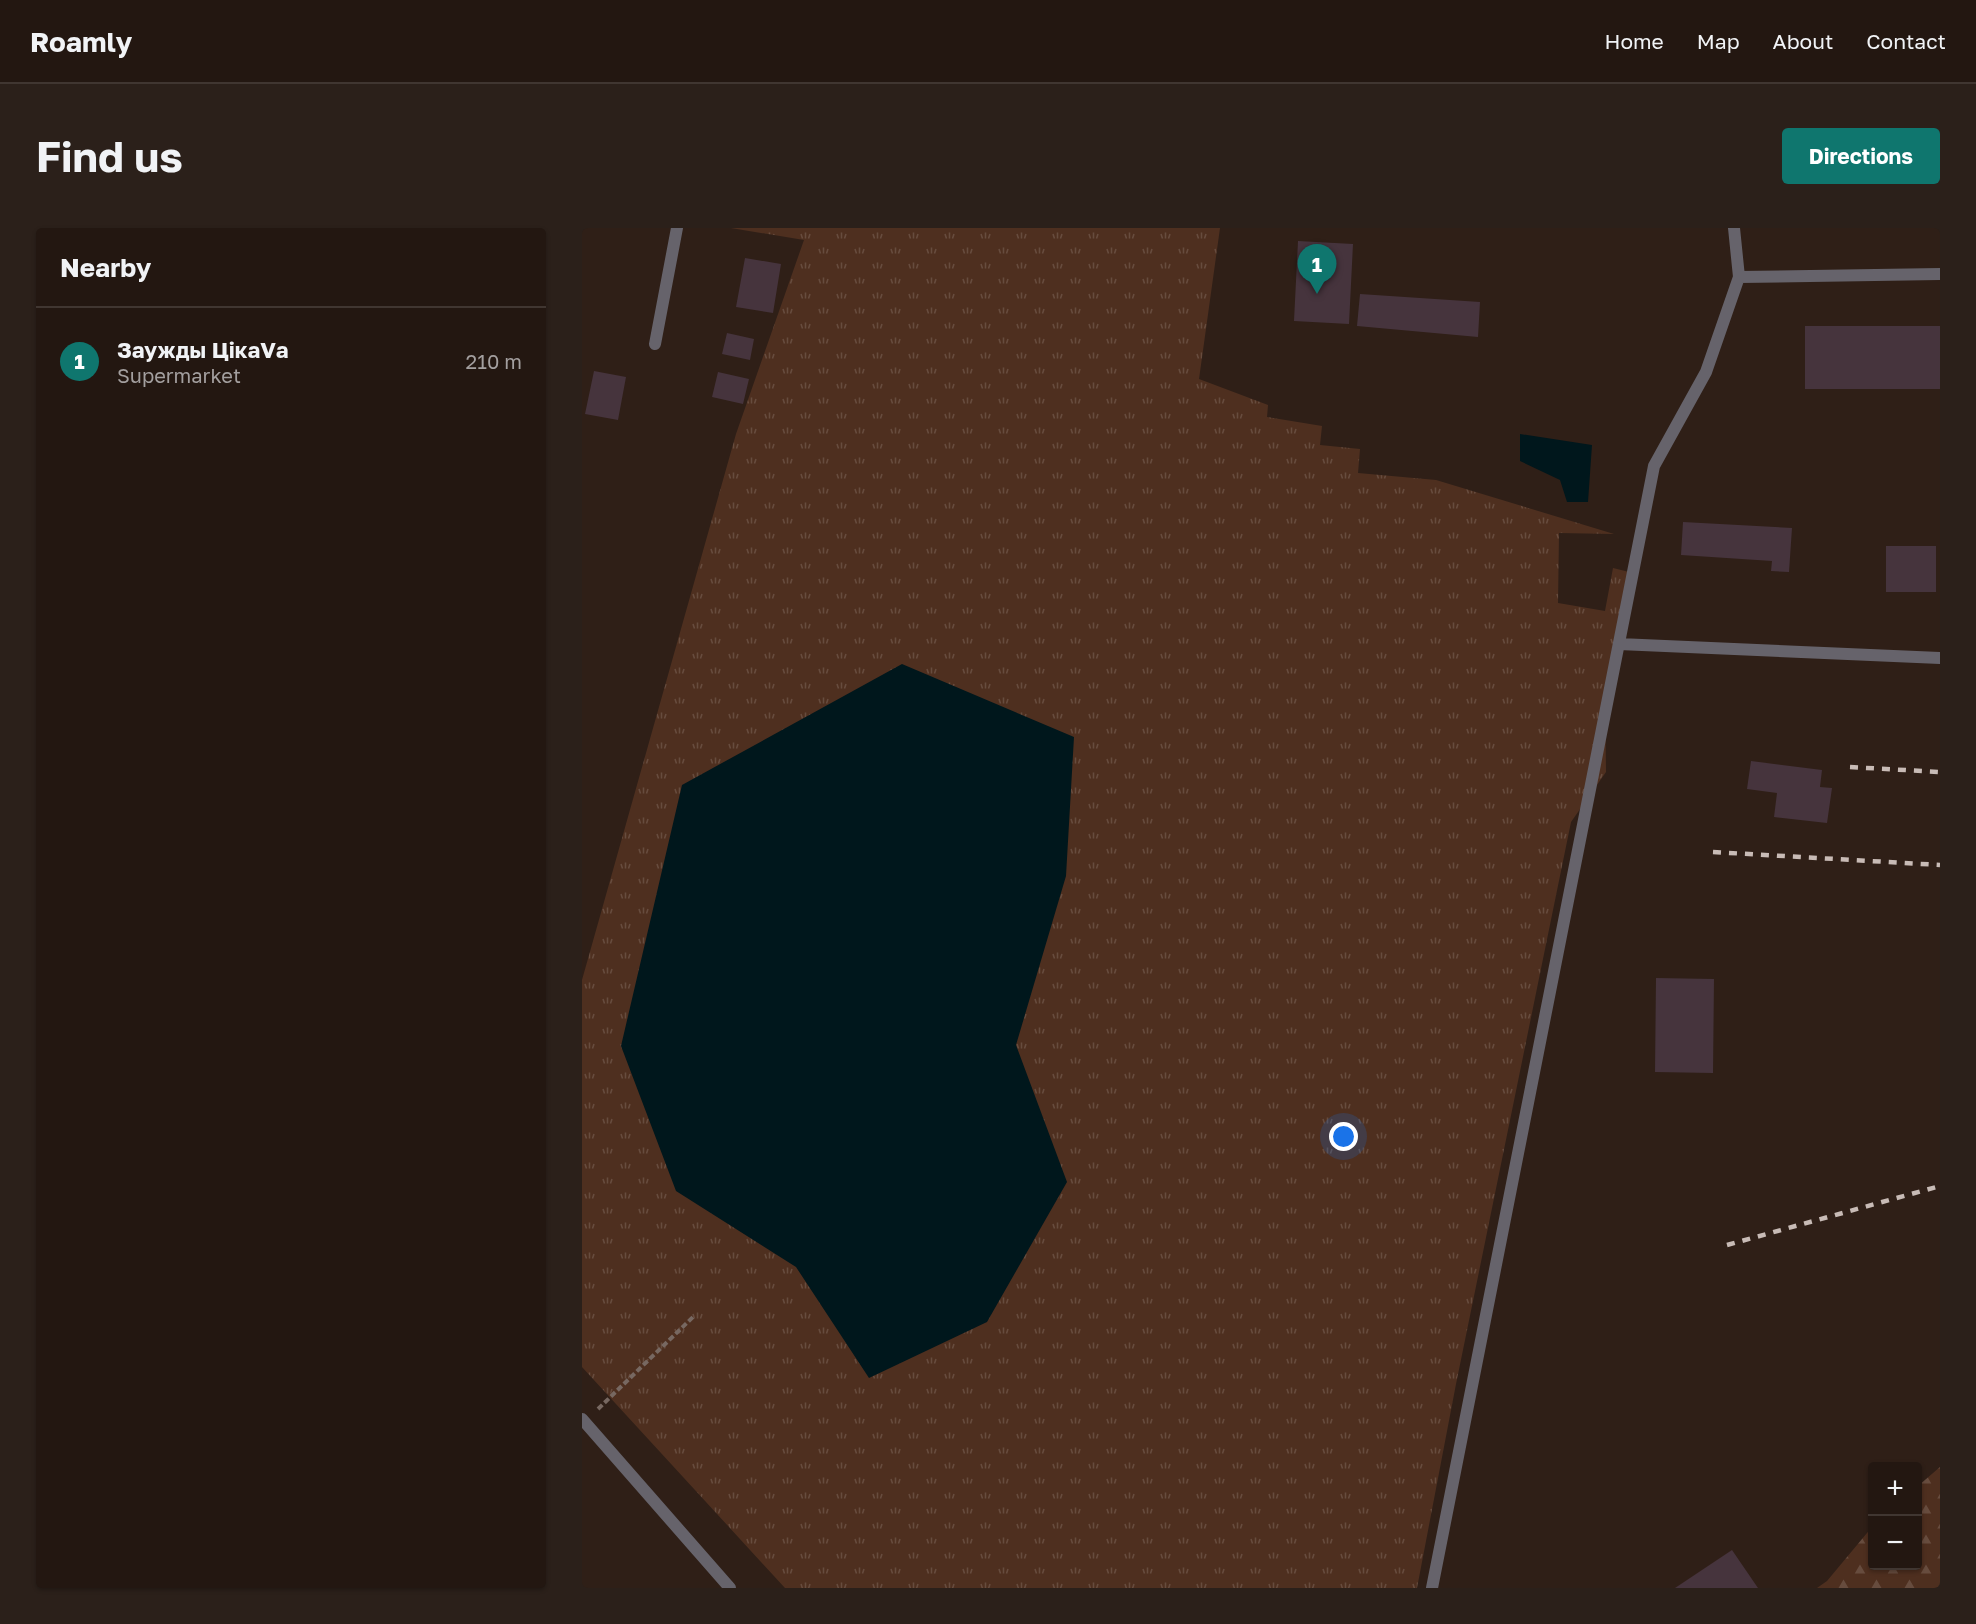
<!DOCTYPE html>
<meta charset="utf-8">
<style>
body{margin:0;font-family:"Golos Text",sans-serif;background:#2b201a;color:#f1f3f6}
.controls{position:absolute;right:18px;bottom:18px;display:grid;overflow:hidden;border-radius:6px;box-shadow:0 2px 4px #0004}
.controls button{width:54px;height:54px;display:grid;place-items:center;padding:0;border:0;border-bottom:2px solid #403631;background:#231711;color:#f1f3f6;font:30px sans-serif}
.you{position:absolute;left:762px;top:909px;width:21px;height:21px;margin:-15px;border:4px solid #fff;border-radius:50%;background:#1a73e8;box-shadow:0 0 0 9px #1a73e833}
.badge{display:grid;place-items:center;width:39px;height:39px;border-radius:50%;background:#0f766e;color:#fff;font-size:20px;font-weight:700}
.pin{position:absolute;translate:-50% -50px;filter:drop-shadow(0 2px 3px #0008)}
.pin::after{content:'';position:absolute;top:32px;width:21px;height:18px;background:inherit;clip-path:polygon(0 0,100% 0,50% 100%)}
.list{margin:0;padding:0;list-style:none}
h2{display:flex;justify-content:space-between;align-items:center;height:78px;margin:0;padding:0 24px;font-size:26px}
h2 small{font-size:20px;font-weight:400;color:#a39f9f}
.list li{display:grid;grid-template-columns:39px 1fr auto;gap:18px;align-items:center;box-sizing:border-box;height:108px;padding:0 24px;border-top:2px solid #403631}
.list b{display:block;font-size:22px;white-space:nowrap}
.list p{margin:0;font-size:20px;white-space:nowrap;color:#a39f9f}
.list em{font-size:20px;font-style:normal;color:#a39f9f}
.map{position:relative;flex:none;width:1358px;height:1360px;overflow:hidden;border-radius:6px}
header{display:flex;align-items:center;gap:36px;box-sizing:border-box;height:84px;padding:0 30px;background:#231711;border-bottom:2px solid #403631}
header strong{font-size:28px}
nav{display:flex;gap:33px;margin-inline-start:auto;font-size:21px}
.intro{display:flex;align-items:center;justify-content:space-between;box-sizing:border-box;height:144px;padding:0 36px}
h1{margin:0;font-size:42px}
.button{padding:15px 27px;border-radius:6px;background:#0f766e;color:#fff;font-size:21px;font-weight:700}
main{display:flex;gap:36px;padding:0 36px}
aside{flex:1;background:#231711;border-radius:6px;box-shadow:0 2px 4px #0004}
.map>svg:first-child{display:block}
.grass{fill:url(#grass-tufts)}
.forest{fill:url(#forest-firs)}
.water{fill:#00171c}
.building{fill:#46343d}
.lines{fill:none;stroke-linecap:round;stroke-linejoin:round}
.path{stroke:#776861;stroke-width:4;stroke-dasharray:6 3;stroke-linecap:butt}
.lane{stroke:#66636b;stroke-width:12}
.street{stroke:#66636b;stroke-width:12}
.rail{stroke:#c8bbb6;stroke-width:4.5;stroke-dasharray:8 8;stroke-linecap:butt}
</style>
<header>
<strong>Roamly</strong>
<nav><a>Home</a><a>Map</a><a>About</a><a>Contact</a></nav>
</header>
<div class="intro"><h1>Find us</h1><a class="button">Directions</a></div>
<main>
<aside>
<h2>Nearby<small></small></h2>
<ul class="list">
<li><span class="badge">1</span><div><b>Заужды ЦікаVа</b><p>Supermarket</p></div><em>210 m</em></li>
</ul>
</aside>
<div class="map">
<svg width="1358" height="1360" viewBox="0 0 1358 1360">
<defs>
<pattern id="grass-tufts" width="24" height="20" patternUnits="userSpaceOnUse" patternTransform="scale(1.5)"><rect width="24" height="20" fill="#4e2f1f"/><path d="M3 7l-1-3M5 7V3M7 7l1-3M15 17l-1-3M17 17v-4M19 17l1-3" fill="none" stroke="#674c3e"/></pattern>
<pattern id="forest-firs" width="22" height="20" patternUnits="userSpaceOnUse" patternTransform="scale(1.5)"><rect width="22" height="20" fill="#4e2f1f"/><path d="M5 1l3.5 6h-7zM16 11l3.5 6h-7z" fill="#674c3e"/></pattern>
</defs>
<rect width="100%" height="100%" fill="#2f1f17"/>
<path class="grass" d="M149 0H638L617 151 686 177 685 189 740 198 738 217 778 221 776 245 854 252 1032 306 977 305 976 375 1023 383 1031 340 1047 344 1023 465 1024 544 989 594 874 1156 835 1360H203L0 1139V752L154 206 222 12Z"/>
<path class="forest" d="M1358 1239V1360H1235L1245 1353 1290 1299V1338H1336V1258Z"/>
<path class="water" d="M938 206 1010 217 1006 274H985L978 252 938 233Z
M320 436 492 509 484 648 434 817 485 954 405 1094 287 1150 214 1039 94 963 39 818 100 557Z"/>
<path class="building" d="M716 13 771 16 767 96 712 93Z
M163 30 199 36 191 85 154 79Z
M778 66 898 74 896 109 775 98Z
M1223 98H1358V161H1223Z
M145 105 172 111 168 132 140 126Z
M12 143 44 149 36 192 3 186Z
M136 144 167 151 161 176 130 169Z
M1101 294 1210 300 1207 344 1189 343 1190 333 1099 327Z
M1304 318H1354V364H1304Z
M1169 533 1240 542 1238 559 1250 560 1245 595 1192 589 1195 565 1165 561Z
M1074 750 1132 751 1131 845 1073 844Z
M1150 1322 1176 1360H1093Z"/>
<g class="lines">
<path class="path" d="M16 1181 111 1089"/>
<path class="lane" d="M1157 49 1358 46
M73 116 95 0
M1037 416 1358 430
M850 1360 1072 238 1124 144 1157 49 1152 0"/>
<path class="street" d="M0 1191 148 1360"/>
<path class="rail" d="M1268 539 1358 544
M1131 624 1358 637
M1145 1017 1358 958"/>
</g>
</svg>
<div class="controls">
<button>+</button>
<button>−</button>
</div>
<div class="you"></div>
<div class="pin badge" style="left:735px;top:66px">1</div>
</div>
</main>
